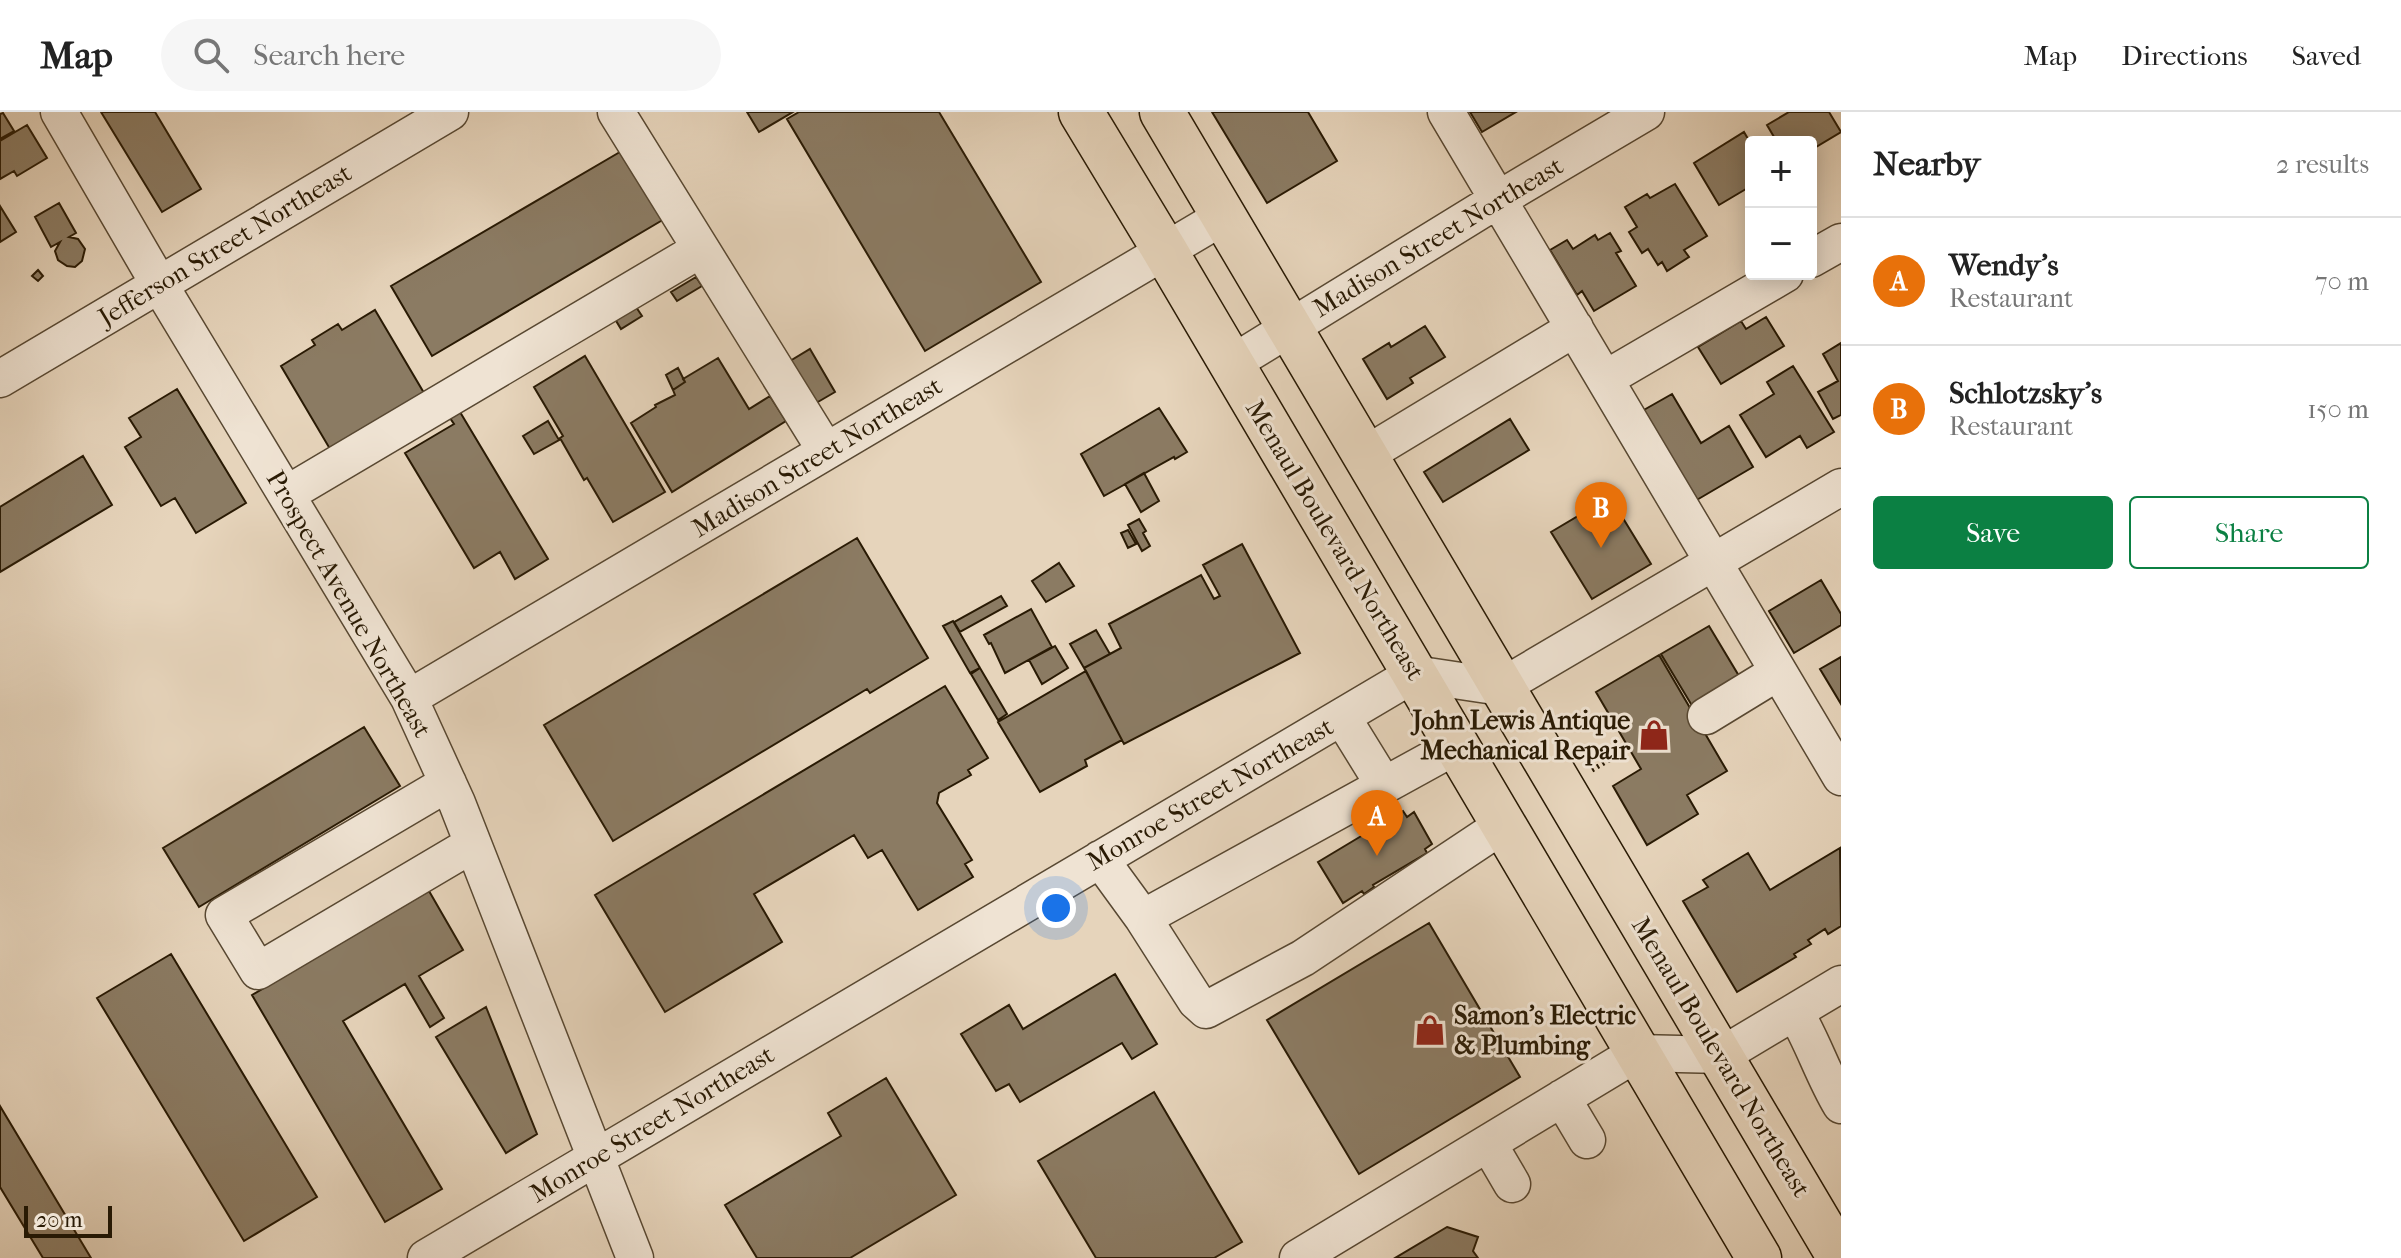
<!DOCTYPE html>
<meta charset="utf-8">
<style>
body{margin:0;font-family:"IM FELL French Canon",serif;background:#f6f6f6;color:#222}
.controls{position:absolute;right:24px;top:24px;display:grid;overflow:hidden;border-radius:8px;box-shadow:0 4px 20px #0003}
.controls button{width:72px;height:72px;display:grid;place-items:center;padding:0;border:0;border-bottom:2px solid #e0e0e0;background:#fff;color:#222;font:40px sans-serif}
.scale{position:absolute;left:24px;bottom:20px;width:88px;box-sizing:border-box;padding-left:8px;border:4px solid #291a04;border-top:0;font-size:22px;line-height:28px;white-space:nowrap;color:#291a04;-webkit-text-stroke:6px #efe3d3;paint-order:stroke}
.you{position:absolute;left:1056px;top:796px;width:28px;height:28px;margin:-20px;border:6px solid #fff;border-radius:50%;background:#1a73e8;box-shadow:0 0 0 12px #1a73e833}
.badge{display:grid;place-items:center;width:52px;height:52px;border-radius:50%;background:#0b8043;color:#fff;font-size:26px;font-weight:700}
.pin{position:absolute;translate:-50% -66px;filter:drop-shadow(0 2px 4px #0008)}
.pin::after{content:'';position:absolute;top:42px;width:28px;height:24px;background:inherit;clip-path:polygon(0 0,100% 0,50% 100%)}
.list{margin:0;padding:0;list-style:none}
h2{display:flex;justify-content:space-between;align-items:center;height:104px;margin:0;padding:0 32px;font-size:34px}
h2 small{font-size:26px;font-weight:400;color:#767676}
.list li{display:grid;grid-template-columns:52px 1fr auto;gap:24px;align-items:center;box-sizing:border-box;height:128px;padding:0 32px;border-top:2px solid #e0e0e0}
.list b{display:block;font-size:30px;white-space:nowrap}
.list p{margin:0;font-size:26px;white-space:nowrap;color:#767676}
.list em{font-size:26px;font-style:normal;color:#767676}
.actions{display:flex;gap:16px;padding:24px 32px}
.actions a{flex:1;padding:18px 0;border:2px solid #0b8043;border-radius:8px;text-align:center;font-size:28px;color:#0b8043}
.actions .main{background:#0b8043;color:#fff}
.icon{flex:none;width:44px;height:44px;fill:none;stroke:currentColor;stroke-width:2;stroke-linecap:round;stroke-linejoin:round}
.map{position:relative;flex:none;width:1841px;height:1146px;overflow:hidden}
header{display:flex;align-items:center;gap:48px;box-sizing:border-box;height:112px;padding:0 40px;background:#fff;border-bottom:2px solid #e0e0e0}
header strong{font-size:38px}
nav{display:flex;gap:44px;margin-inline-start:auto;font-size:28px}
.search{width:560px;height:72px;background:#f6f6f6;display:flex;align-items:center;gap:20px;box-sizing:border-box;padding:0 28px;border-radius:44px;color:#767676;font-size:30px}
main{display:flex}
aside{flex:1;background:#fff}
.map>svg:first-child{display:block}
.building{fill:#8b7b63;stroke:#291a04;stroke-width:2}
.lines{fill:none;stroke-linecap:round;stroke-linejoin:round}
.minor-casing{stroke:#584832;stroke-width:39}
.major-casing{stroke:#291a04;stroke-width:47}
.path{stroke:#291a04;stroke-width:5;stroke-dasharray:2 4;stroke-linecap:butt}
.minor{stroke:#efe3d3;stroke-width:36}
.major{stroke:#e6d4bb;stroke-width:44}
.labels{text-anchor:middle;dominant-baseline:central;stroke-width:6;stroke-linejoin:round;paint-order:stroke}
.street-label{font-size:26px;fill:#291a04;stroke:#efe3d3}
.poi-label{font-size:26px;font-weight:bold;fill:#291a04;stroke:#efe3d3;text-anchor:end}
</style>
<header>
<strong>Map</strong>
<div class="search"><svg class="icon" aria-label="search" viewBox="0 0 24 24"><circle cx="10" cy="10" r="6"/><path d="M15 15l6 6"/></svg>Search here</div>
<nav><a>Map</a><a>Directions</a><a>Saved</a></nav>
</header>
<main>
<div class="map">
<svg width="1841" height="1146" viewBox="0 0 1841 1146">
<rect width="100%" height="100%" fill="#e6d4bb"/>
<filter id="stains"><feTurbulence type="fractalNoise" baseFrequency=".0025" numOctaves="4"/><feColorMatrix values="0 0 0 0 .2 0 0 0 0 .09 0 0 0 0 .02 0 0 0 .5 -.17"/></filter>
<radialGradient id="worn" r=".72"><stop offset=".6" stop-color="#630" stop-opacity="0"/><stop offset="1" stop-color="#630" stop-opacity=".3"/></radialGradient>
<path class="building" d="M101 0H155L201 77 162 100Z
M747 0H793L759 20Z
M799 0H939L1041 170 925 239 787 7Z
M1212 0H1308L1337 49 1267 91Z
M1470 0H1516L1482 20Z
M1789 0H1829L1841 20 1811 38V30H1777L1767 13Z
M3 1 14 19 0 27V2Z
M27 13 47 46 17 64 14 59 0 67V29Z
M1744 20 1751 32V74L1719 93 1694 51Z
M625 37 666 106 432 244 391 174Z
M1675 72 1707 124 1684 138 1689 145 1667 159 1662 150 1658 153 1648 137 1642 141 1629 120 1637 115 1625 95 1647 82 1650 86Z
M59 91 76 121 69 125 78 127 85 137 82 149 75 155 67 154 58 148 55 139 60 130 51 135 35 105Z
M0 94 16 120 0 130Z
M1610 121 1621 139 1616 141 1636 174 1594 199 1582 179 1577 183 1550 138 1567 128 1573 137 1595 123 1598 128Z
M38 158 43 164 38 169 32 164Z
M696 165 702 174 677 189 671 180Z
M636 195 642 204 621 217 615 207Z
M375 198 424 281 330 337 281 254 315 233 312 228 338 212 342 218Z
M1766 205 1784 234 1721 272 1698 235 1741 209 1746 217Z
M1425 214 1445 245 1410 266 1413 271 1387 287 1363 247 1389 231 1391 235Z
M1841 231V303L1833 307 1818 280 1838 269 1823 242Z
M810 237 835 280 811 294 785 252Z
M585 244 665 380 613 410 587 366 584 368 560 326 563 324 534 275Z
M718 246 749 297 770 284 786 309 672 380 631 311 656 295 655 293 675 283 673 278 685 270 683 267Z
M1793 254 1834 320 1807 336 1800 324 1766 345 1740 303 1774 282 1767 270Z
M678 256 685 270 673 278 666 263Z
M177 277 246 391 196 421 175 386 161 394 125 335 141 325 129 306Z
M1672 282 1701 331 1729 314 1753 355 1695 389 1642 299Z
M1159 296 1187 340 1175 347 1174 345 1104 384 1081 342Z
M460 300 548 447 515 467 500 440 474 456 405 341 454 312 450 306Z
M1510 307 1529 338 1443 390 1424 360Z
M548 309 559 328 534 342 523 324Z
M83 344 112 393 0 460V395Z
M1144 361 1159 389 1141 400 1125 372Z
M1610 385 1651 452 1592 487 1551 420Z
M1139 407 1146 419 1143 421 1150 434 1142 439 1128 413Z
M1128 418 1136 432 1128 436 1121 421Z
M857 426 928 546 870 581 867 577 613 729 544 613Z
M1242 432 1300 541 1124 632 1084 556 1121 536 1109 512 1201 463 1214 487 1220 484 1203 453Z
M1059 451 1074 474 1046 490 1032 469Z
M1821 468 1841 502V513L1794 541 1769 499Z
M1001 484 1007 494 960 520 954 510Z
M1031 497 1052 535 1005 561 991 531 989 532 984 523Z
M953 509 980 556 970 561 943 514Z
M1709 514 1742 569 1694 597 1661 542Z
M1096 518 1110 542 1084 556 1070 532Z
M1055 534 1068 556 1042 572 1029 548Z
M1659 543 1727 659 1687 683 1698 702 1647 733 1613 674 1641 657 1596 580Z
M1841 545V592L1820 557Z
M980 556 1007 602 998 608 971 562Z
M1086 559 1122 628 1085 648 1087 654 1040 680 998 610Z
M945 574 988 646 968 658 971 663 939 681 937 691 972 748 965 752 973 765 918 798 882 738 868 746 854 723 754 782 782 830 665 900 595 783Z
M364 615 400 674 199 795 163 736Z
M1403 699 1407 705 1414 700 1432 732 1425 737 1427 741 1373 773 1374 775 1364 782 1362 779 1343 791 1318 750Z
M1840 736 1841 814 1828 822 1825 817 1808 828 1811 832 1794 842 1796 845 1737 880 1683 789 1708 775 1703 768 1748 741 1770 778Z
M429 779 463 838 419 864 444 906 430 915 405 872 343 909 442 1077 385 1110 252 883Z
M1429 811 1520 965 1359 1062 1267 908Z
M171 842 317 1085 244 1129 97 886Z
M1115 862 1157 932 1132 947 1122 931 1020 990 1009 972 996 979 961 922 1009 893 1023 917Z
M486 895 537 1022 506 1041 436 925Z
M886 966 956 1083 850 1146H757L725 1093 841 1024 828 1001Z
M1154 980 1242 1130 1214 1146H1096L1038 1049Z
M0 994 91 1146H43L0 1075Z
M1447 1115 1478 1125 1473 1139 1478 1146H1395Z"/>
<g class="lines">
<defs>
<path id="minor" d="M59 0 159 172 409 586 457 691 635 1146
M616 0 701 137
M1446 0 1841 665
M1811 147 1841 130
M1231 252 1499 87 1646 0
M0 267 450 0
M1605 267 1785 162
M1365 343 1575 216
M287 382 701 137 826 339
M409 586 1224 104
M1706 604 1778 560
M1342 605 1384 673
M448 671 224 803 258 859 473 732
M1100 747 1143 806 1196 889 1206 898 1303 846 1503 713
M1143 806 1456 634
M1795 900C1813 930 1823 963 1841 993
M1562 986 1587 1028
M1488 1031 1512 1072
M426 1146 1414 562 1501 575 1841 375
M1298 1146 1637 941 1722 943 1841 872"/>
<path id="major" d="M1081 0 1165 139 1759 1146
M1162 0 1840 1146"/>
</defs>
<use href="#minor" class="minor-casing"/>
<use href="#major" class="major-casing"/>
<path class="path" d="M1592 658 1629 636"/>
<use href="#minor" class="minor"/>
<use href="#major" class="major"/>
</g>
<defs>
<symbol id="shop-bare" viewBox="-9 -9 18 18"><path d="M-5-2.5h2.3a2.7 3.5 0 0 1 5.4 0H5L5.5 6h-11ZM-1.5-2.5h3a1.5 2.3 0 0 0-3 0Z" fill="#8f2418" stroke="#efe3d3" stroke-width="2.5" paint-order="stroke"/></symbol>
</defs>
<g fill-rule="evenodd">
<use href="#shop-bare" x="1632" y="601" width="44" height="44"/>
<use href="#shop-bare" x="1408" y="896" width="44" height="44"/>
</g>
<g class="labels">
<g class="street-label">
<text transform="translate(1438 125) rotate(-31)">Madison Street Northeast</text>
<text transform="translate(225 133) rotate(-31)">Jefferson Street Northeast</text>
<text transform="translate(817 345) rotate(-31)">Madison Street Northeast</text>
<text transform="translate(1335 428) rotate(59)">Menaul Boulevard Northeast</text>
<text transform="translate(349 492) rotate(60)">Prospect Avenue Northeast</text>
<text transform="translate(1210 682) rotate(-30)">Monroe Street Northeast</text>
<text transform="translate(1721 945) rotate(59)">Menaul Boulevard Northeast</text>
<text transform="translate(652 1012) rotate(-31)">Monroe Street Northeast</text>
</g>
<g class="poi-label">
<text x="1630" y="608">John Lewis Antique<tspan x="1630" dy="30">Mechanical Repair</tspan></text>
<text x="1454" y="903" text-anchor="start">Samon's Electric<tspan x="1454" dy="30">&amp; Plumbing</tspan></text>
</g>
</g>
<rect width="100%" height="100%" filter="url(#stains)"/>
<rect width="100%" height="100%" fill="url(#worn)"/>
</svg>
<div class="controls">
<button>+</button>
<button>−</button>
</div>
<div class="scale">20 m</div>
<div class="you"></div>
<div class="pin badge" style="left:1377px;top:744px;background:#e8710a">A</div>
<div class="pin badge" style="left:1601px;top:436px;background:#e8710a">B</div>
</div>
<aside>
<h2>Nearby<small>2 results</small></h2>
<ul class="list">
<li><span class="badge" style="background:#e8710a">A</span><div><b>Wendy's</b><p>Restaurant</p></div><em>70 m</em></li>
<li><span class="badge" style="background:#e8710a">B</span><div><b>Schlotzsky's</b><p>Restaurant</p></div><em>150 m</em></li>
</ul>
<div class="actions"><a class="main">Save</a><a>Share</a></div>
</aside>
</main>
